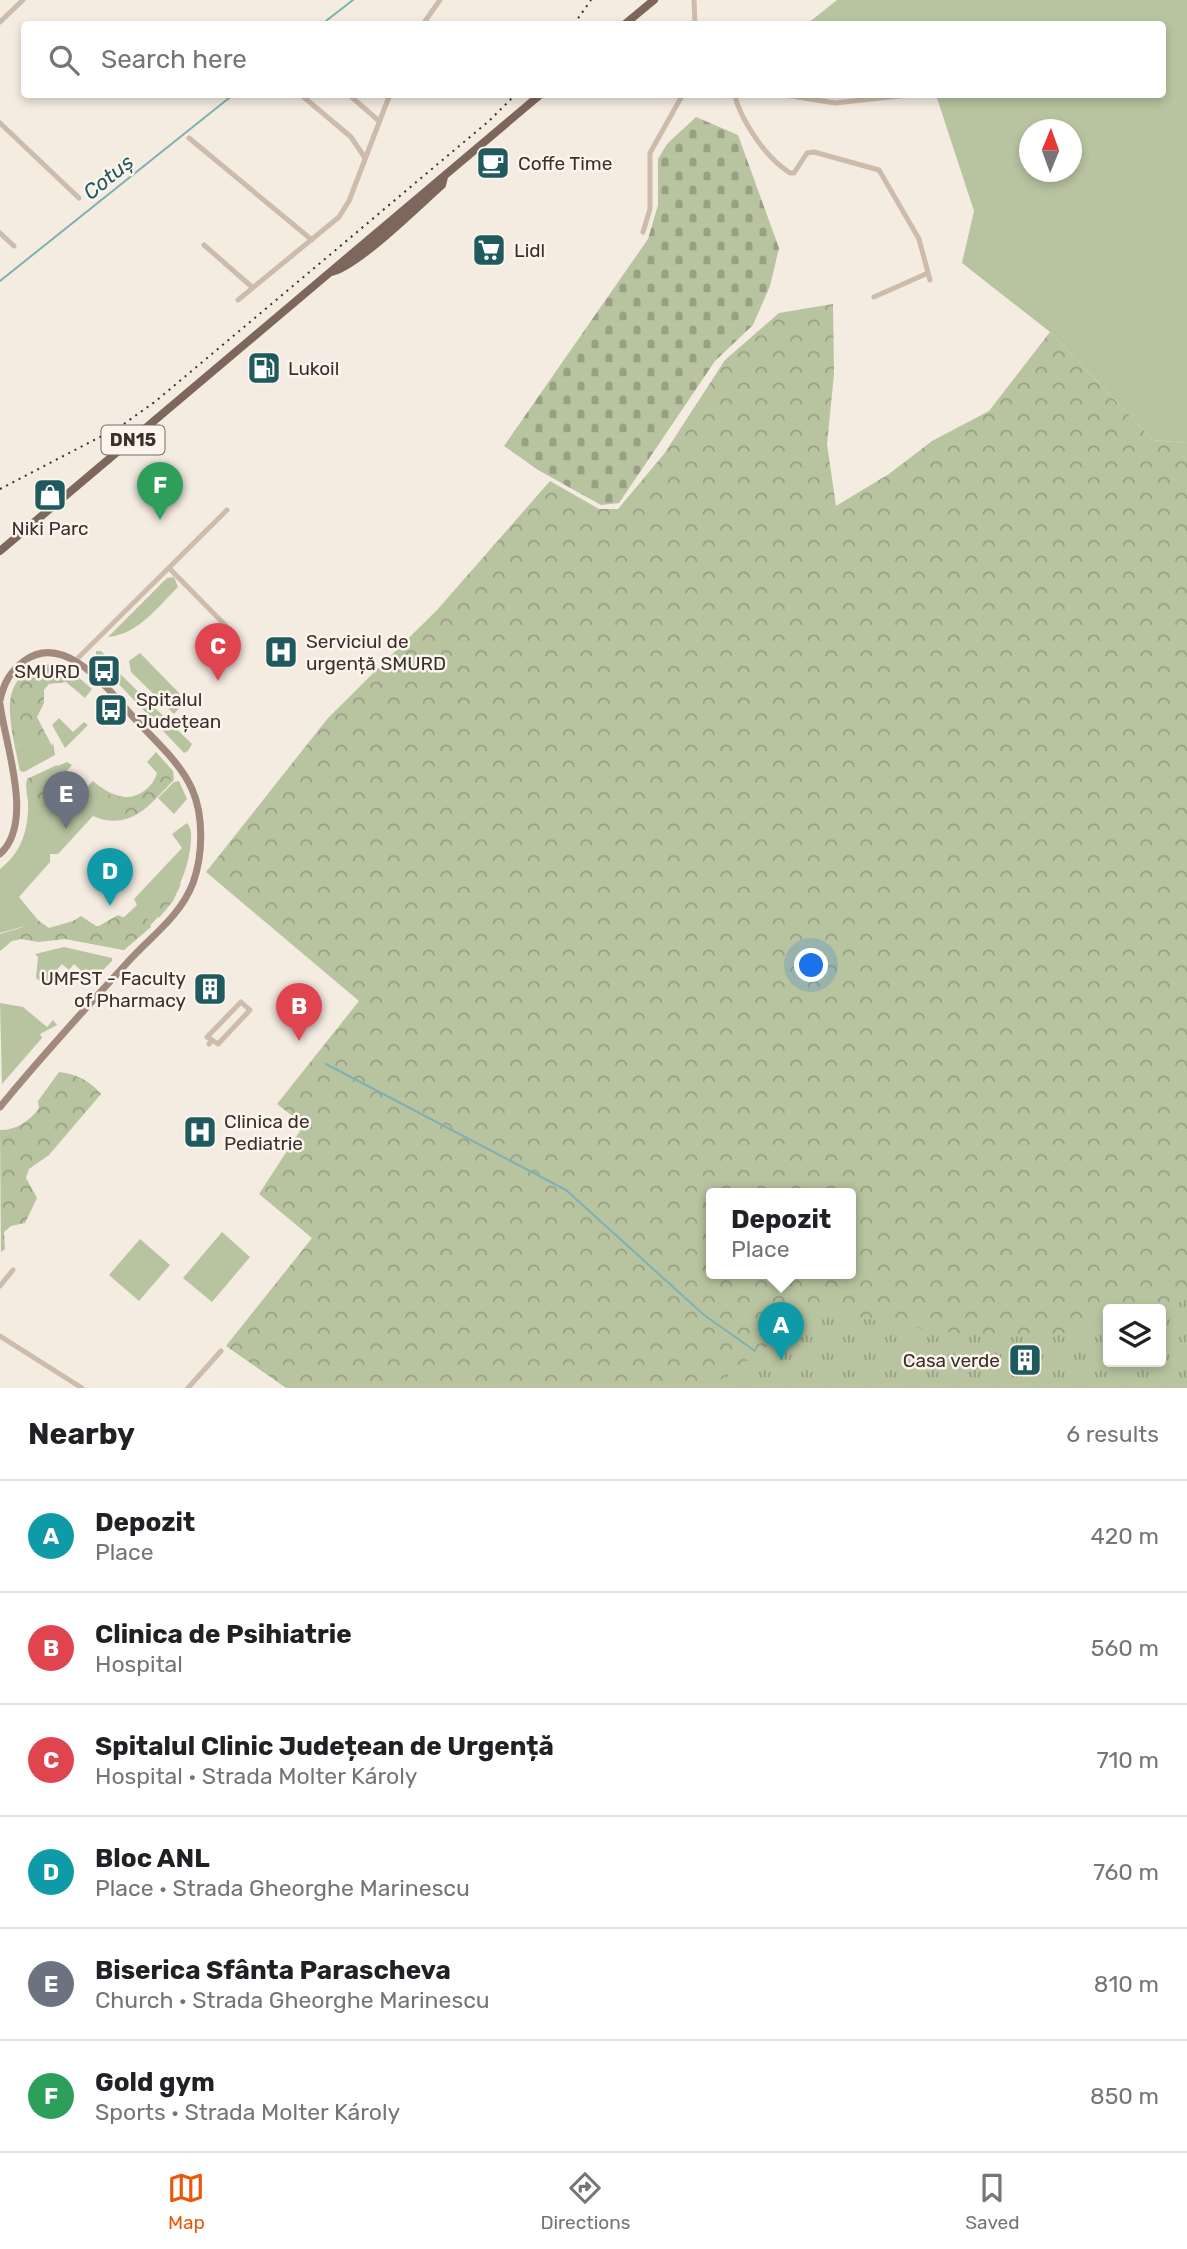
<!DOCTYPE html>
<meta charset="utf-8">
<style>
body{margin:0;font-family:Rubik,sans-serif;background:#f6f6f6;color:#202124}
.controls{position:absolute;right:21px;bottom:21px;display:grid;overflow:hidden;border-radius:7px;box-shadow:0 4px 10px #0003}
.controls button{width:63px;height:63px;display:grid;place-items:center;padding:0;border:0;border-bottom:2px solid #e0e0e0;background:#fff;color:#202124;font:35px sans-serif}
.compass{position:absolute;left:1019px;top:119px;width:63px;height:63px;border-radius:50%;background:#fff;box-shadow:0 4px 10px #0003;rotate:1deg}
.you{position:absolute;left:812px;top:966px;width:24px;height:24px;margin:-18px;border:5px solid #fff;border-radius:50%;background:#1a73e8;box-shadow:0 0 0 10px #1a73e833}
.badge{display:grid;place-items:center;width:46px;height:46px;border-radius:50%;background:#ea580c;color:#fff;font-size:23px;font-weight:700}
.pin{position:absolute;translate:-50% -58px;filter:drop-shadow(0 2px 4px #0008)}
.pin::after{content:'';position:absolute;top:37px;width:24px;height:21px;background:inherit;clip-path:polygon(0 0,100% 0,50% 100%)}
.popup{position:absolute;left:706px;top:1188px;width:150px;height:91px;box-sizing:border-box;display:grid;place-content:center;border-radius:7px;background:#fff;filter:drop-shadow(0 2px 5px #0005);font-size:23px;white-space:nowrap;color:#757577}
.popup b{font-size:26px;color:#202124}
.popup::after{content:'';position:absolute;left:50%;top:100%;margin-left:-14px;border:14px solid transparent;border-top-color:#fff}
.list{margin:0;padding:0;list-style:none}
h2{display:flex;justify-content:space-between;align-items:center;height:91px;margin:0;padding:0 28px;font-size:30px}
h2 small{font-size:23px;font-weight:400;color:#757577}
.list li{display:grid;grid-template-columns:46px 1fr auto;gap:21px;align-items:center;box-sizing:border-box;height:112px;padding:0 28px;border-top:2px solid #e0e0e0}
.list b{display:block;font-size:26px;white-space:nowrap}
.list p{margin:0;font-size:23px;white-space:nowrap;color:#757577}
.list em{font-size:23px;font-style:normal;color:#757577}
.icon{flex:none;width:38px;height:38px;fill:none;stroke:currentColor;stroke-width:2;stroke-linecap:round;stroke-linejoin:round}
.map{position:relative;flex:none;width:1187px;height:1388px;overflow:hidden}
.search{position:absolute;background:#fff;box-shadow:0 4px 10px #0003;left:21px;right:21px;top:21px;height:77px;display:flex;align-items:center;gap:18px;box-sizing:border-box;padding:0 24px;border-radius:7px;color:#757577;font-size:26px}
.sheet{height:763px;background:#fff}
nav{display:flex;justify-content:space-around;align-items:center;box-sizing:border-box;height:98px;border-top:2px solid #e0e0e0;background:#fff;font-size:19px;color:#757577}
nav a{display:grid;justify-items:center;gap:4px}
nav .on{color:#ea580c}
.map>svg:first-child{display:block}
.grass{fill:#b8c4a0;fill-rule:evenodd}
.forest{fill:url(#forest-crowns);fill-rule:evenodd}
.cemetery{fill:url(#cemetery-stones)}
.park{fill:url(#park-tufts)}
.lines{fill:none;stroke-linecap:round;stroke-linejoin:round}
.stream{stroke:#7fb0b2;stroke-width:2}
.street{stroke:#cdbbac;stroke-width:5}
.secondary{stroke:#a18a7d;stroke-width:7}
.primary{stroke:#7d675c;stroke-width:8}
.rail{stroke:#3b302b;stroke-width:2;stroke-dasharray:2 5;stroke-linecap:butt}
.labels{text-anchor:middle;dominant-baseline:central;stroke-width:5;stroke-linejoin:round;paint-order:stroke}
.shield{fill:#fbf5ee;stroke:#756b66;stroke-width:2}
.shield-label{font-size:18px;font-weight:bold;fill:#3b302b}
.poi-label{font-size:19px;fill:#3b302b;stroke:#fbf5ee;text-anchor:start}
.water-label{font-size:21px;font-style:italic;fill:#1f5a5e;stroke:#fbf5ee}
</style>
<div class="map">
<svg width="1187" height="1388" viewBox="0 0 1187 1388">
<defs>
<pattern id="forest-crowns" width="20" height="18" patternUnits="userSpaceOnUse" patternTransform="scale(1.75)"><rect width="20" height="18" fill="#b8c4a0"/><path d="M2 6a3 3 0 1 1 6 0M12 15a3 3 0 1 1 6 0" fill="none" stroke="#97a083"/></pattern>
<pattern id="cemetery-stones" width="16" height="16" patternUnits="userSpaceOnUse" patternTransform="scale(1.75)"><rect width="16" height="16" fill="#b8c4a0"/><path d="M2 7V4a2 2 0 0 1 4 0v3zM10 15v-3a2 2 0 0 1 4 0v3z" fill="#97a083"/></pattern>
<pattern id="park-tufts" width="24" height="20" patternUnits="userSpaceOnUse" patternTransform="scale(1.75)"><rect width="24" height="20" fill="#b8c4a0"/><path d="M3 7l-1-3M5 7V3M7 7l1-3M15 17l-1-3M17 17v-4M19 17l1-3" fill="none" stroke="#97a083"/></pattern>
</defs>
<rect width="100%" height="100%" fill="#f4ebe1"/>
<path class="grass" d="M837 0H1187V443L1153 440 1050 332 962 263 974 211 936 95 1162 94V24H807ZM1030 130H1072V172H1030Z
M174 577 178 587C158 607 137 635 108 637L167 578Z
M96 651H101L114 665 111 671 107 672 96 659Z
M140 653 180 694 175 700 181 706 174 714 131 672 129 661Z
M117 671 192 744 188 751 184 753 113 678Z
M59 718 73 732 84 722 88 725 65 748 52 725Z
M24 742 52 746 53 742 55 755 24 772 20 771 14 743 18 747Z
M156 752 173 771 174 780C149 805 130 832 93 816L58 854H50V862L19 897 46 930 25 926 0 933V869C22 852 29 828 28 801 27 793 25 786 27 779L67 762 72 765 64 774 83 791 93 781C114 800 146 808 157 773L147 762Z
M179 781 187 799 174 814 158 798 174 782Z
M187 823C193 830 191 840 190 850 183 895 157 921 124 950L66 939 70 923 81 916 99 928 124 917 137 905 134 899 182 848 172 834Z
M64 947 112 958V961L92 981 74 964 69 970 62 964 44 984 36 978 38 957 35 954Z
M0 1003 23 1007 47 1027 53 1020 57 1025 40 1034 42 1038 2 1084Z
M222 1232 250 1257 212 1302 183 1278Z
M140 1239 170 1265 139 1301 109 1275Z"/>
<path class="forest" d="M833 304 834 374 827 444 836 506 889 474 932 441 989 411 1050 332 1153 440 1187 443V1388H286L226 1346 312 1238 259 1194 304 1125 277 1104 359 1001 206 872 328 718 437 610 550 481 599 509H618L664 454 725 360 779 313ZM711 1194H851V1274H711ZM1108 1309H1161V1362H1108Z
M41 664C62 664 77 675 92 689L85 698 66 682 49 684 44 690V703L37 717 52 746H39L25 742 18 747 14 743C8 709 3 679 41 664Z
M159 763H164L171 780C158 797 137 824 113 819L108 795C126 801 144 797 155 779 159 772 155 770 159 763Z
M57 765 59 775 54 786 64 790 73 808 28 798 27 779Z
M172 882 181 884 173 901 159 918C151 902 155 889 172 882Z
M22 909 49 928 76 920 89 927 99 926 118 915 132 921 142 916 148 919 151 927 124 950 66 939 38 942 21 939 12 941 0 951V934L23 927V922L10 917Z
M59 1072C76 1074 89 1080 101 1094L49 1155 29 1169 26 1178 37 1198 25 1223 11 1226 4 1232 5 1249 1 1252 0 1130C16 1130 29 1122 39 1108L38 1101Z"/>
<path class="cemetery" d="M696 117 738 135 779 248 770 286 753 325 715 361 619 503 601 505 538 470 504 446 648 239 658 205V159L667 144Z"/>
<path class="park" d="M1187 1296V1388H708C747 1363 782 1333 822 1309 906 1328 1026 1352 1108 1323V1362H1161V1309H1148Z"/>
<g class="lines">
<path class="stream" d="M322 24 353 0
M0 281 234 94
M326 1064 566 1190 704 1315 755 1351"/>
<path class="street" d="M694 0 695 24
M0 22 23 0
M423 24 440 0
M300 94 351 137 365 158
M348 94 379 121
M734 94C742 122 765 157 790 173H794L807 153 814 152 879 170 919 239 930 280
M779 94 835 103 908 95
M0 123 79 198
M189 138 312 240
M643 232 650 209V153L683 94
M0 233 14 246
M204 245 252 287
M874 297 928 273
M238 300 339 217 349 201 390 94
M169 568 227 627
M75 661 227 510
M209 1044 212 1040 218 1044 250 1010 241 1002 207 1037 212 1040
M0 1286 13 1270
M0 1336 82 1388
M188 1388 221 1351"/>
<path class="secondary" d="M0 700C4 683 9 673 24 661 66 630 111 693 135 719 155 741 180 762 192 789 204 816 203 855 193 883 180 917 150 937 126 964 83 1011 40 1058 0 1107
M0 704C5 745 35 822 0 854"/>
<path class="primary" d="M625 24 654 0
M331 272C357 267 419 205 442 185L444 177
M0 551 541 94"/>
<path class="rail" d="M574 24 591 0
M0 489 121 426 156 401 489 121 516 94"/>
</g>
<defs>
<symbol id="cafe-square" viewBox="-11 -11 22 22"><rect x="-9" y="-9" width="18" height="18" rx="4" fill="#1f5a5e" stroke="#fbf5ee"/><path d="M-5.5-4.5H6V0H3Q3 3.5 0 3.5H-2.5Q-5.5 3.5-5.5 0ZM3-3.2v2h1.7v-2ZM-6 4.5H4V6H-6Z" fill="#fff"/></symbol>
<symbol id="supermarket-square" viewBox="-11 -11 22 22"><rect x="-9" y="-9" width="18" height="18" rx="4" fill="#1f5a5e" stroke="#fbf5ee"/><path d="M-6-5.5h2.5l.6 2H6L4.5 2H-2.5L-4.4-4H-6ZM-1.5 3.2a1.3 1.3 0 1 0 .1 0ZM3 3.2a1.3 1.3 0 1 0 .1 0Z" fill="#fff"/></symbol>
<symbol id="fuel-square" viewBox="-11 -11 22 22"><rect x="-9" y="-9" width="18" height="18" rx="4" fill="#1f5a5e" stroke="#fbf5ee"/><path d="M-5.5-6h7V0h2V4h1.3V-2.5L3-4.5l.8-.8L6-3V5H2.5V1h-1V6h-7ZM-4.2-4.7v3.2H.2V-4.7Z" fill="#fff"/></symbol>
<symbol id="shop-square" viewBox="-11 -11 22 22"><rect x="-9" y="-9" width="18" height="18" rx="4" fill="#1f5a5e" stroke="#fbf5ee"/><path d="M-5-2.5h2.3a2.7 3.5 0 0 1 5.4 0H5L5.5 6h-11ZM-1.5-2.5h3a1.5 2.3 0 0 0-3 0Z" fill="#fff"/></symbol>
<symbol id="hospital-square" viewBox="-11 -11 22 22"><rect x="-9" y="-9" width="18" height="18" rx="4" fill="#1f5a5e" stroke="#fbf5ee"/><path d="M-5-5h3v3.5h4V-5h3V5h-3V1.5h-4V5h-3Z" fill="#fff"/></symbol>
<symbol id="bus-square" viewBox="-11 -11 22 22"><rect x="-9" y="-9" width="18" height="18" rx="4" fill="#1f5a5e" stroke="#fbf5ee"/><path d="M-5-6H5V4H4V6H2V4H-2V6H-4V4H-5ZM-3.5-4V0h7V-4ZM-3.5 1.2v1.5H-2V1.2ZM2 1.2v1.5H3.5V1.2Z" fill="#fff"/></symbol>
<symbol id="building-square" viewBox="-11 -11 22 22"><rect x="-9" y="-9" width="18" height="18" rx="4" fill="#1f5a5e" stroke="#fbf5ee"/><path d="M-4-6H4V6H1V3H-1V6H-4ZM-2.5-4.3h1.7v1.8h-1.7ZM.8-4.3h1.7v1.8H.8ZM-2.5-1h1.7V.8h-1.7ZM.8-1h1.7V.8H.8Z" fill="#fff"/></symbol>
</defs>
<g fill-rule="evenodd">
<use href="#cafe-square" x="474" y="144" width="38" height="38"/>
<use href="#supermarket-square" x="470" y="231" width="38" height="38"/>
<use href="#fuel-square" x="245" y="349" width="38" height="38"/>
<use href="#shop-square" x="31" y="476" width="38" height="38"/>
<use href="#hospital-square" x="262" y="633" width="38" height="38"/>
<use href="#bus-square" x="85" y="652" width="38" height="38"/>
<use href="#bus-square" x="92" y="691" width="38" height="38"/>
<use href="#building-square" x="191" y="970" width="38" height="38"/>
<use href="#hospital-square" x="181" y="1113" width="38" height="38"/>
<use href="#building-square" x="1006" y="1341" width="38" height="38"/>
</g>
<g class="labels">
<rect class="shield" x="101.5" y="425.5" width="63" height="29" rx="5"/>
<g class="shield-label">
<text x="133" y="440">DN15</text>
</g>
<g class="poi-label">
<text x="518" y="163">Coffe Time</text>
<text x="514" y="250">Lidl</text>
<text x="288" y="368">Lukoil</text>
<text x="50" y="528" text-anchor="middle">Niki Parc</text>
<text x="306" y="641">Serviciul de<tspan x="306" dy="22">urgență SMURD</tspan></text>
<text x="80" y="671" text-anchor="end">SMURD</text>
<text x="136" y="699">Spitalul<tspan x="136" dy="22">Județean</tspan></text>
<text x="186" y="978" text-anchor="end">UMFST - Faculty<tspan x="186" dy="22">of Pharmacy</tspan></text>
<text x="224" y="1121">Clinica de<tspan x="224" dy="22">Pediatrie</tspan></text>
<text x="1000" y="1360" text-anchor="end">Casa verde</text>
</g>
<g class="water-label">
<text transform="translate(108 177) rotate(-39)">Cotuș</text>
</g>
</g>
</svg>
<div class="controls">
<button><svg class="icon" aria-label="layers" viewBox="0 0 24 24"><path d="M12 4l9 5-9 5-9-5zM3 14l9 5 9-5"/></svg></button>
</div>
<svg class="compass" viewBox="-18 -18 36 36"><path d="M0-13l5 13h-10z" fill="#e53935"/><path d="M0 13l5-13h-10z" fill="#757577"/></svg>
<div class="you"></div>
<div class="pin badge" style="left:781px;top:1360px;background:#0f9aa8">A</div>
<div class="popup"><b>Depozit</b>Place</div>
<div class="pin badge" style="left:299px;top:1041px;background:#e0444e">B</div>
<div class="pin badge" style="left:218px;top:681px;background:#e0444e">C</div>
<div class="pin badge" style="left:110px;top:906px;background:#0f9aa8">D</div>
<div class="pin badge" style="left:66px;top:829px;background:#6b7280">E</div>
<div class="pin badge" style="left:160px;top:520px;background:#2e9e5b">F</div>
<div class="search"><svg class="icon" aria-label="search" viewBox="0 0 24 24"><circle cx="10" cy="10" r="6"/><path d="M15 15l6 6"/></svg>Search here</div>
</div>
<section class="sheet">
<h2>Nearby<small>6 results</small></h2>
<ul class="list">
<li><span class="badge" style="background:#0f9aa8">A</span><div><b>Depozit</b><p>Place</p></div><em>420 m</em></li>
<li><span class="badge" style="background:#e0444e">B</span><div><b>Clinica de Psihiatrie</b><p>Hospital</p></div><em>560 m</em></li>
<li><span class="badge" style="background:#e0444e">C</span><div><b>Spitalul Clinic Județean de Urgență</b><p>Hospital · Strada Molter Károly</p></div><em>710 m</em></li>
<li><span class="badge" style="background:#0f9aa8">D</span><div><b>Bloc ANL</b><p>Place · Strada Gheorghe Marinescu</p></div><em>760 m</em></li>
<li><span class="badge" style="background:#6b7280">E</span><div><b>Biserica Sfânta Parascheva</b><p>Church · Strada Gheorghe Marinescu</p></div><em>810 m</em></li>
<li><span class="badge" style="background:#2e9e5b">F</span><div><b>Gold gym</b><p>Sports · Strada Molter Károly</p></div><em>850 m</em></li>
</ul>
</section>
<nav>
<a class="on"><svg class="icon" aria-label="map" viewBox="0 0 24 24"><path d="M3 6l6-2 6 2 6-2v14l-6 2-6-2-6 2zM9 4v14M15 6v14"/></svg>Map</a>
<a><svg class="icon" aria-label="directions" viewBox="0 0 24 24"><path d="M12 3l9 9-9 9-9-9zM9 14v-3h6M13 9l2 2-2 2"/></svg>Directions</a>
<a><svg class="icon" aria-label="saved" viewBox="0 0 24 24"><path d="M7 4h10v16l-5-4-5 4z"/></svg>Saved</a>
</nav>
